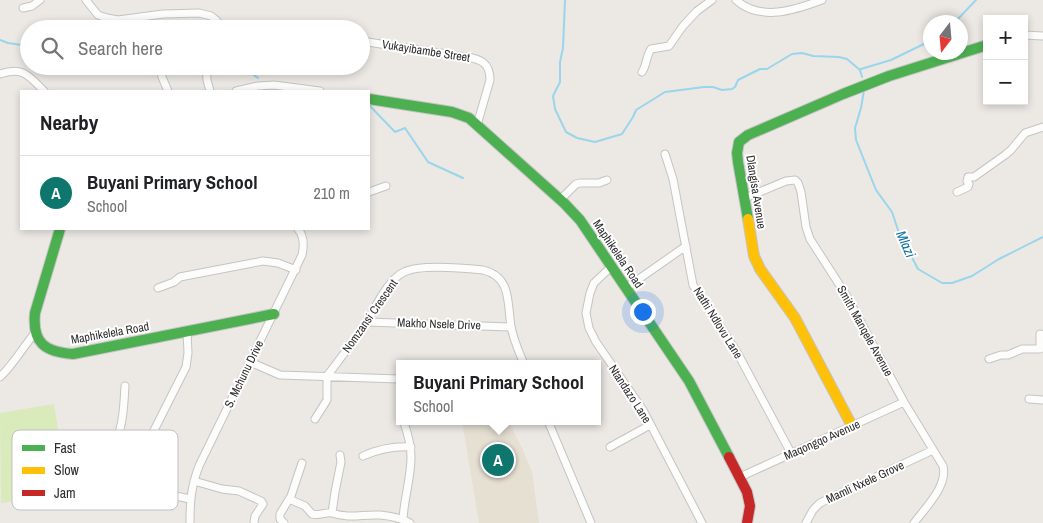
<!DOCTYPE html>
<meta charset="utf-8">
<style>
body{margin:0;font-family:"Archivo Narrow",sans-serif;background:#f6f6f6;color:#202124}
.controls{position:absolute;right:15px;top:15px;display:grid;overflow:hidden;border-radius:0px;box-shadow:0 2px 8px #0003}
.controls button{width:45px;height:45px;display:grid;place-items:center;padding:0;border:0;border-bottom:1px solid #e0e0e0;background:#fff;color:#202124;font:25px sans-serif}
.compass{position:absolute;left:923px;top:15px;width:45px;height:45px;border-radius:50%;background:#fff;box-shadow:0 2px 8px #0003;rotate:196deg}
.you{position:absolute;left:642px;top:311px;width:18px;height:18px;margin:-12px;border:4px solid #fff;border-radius:50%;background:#1a73e8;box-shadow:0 0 0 8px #1a73e833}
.badge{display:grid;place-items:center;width:32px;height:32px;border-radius:50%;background:#0f766e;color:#fff;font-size:16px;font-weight:700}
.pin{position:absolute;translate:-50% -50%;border:2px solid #fff;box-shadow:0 1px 5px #0006}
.popup{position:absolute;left:396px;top:360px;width:205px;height:65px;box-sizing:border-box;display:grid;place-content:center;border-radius:0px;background:#fff;filter:drop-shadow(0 1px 4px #0005);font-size:16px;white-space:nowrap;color:#757577}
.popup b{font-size:19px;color:#202124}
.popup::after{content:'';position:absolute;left:50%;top:100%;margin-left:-10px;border:10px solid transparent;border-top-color:#fff}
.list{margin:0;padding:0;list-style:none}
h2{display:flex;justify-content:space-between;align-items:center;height:65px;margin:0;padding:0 20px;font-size:21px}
h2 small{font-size:16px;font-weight:400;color:#757577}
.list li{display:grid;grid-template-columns:32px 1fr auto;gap:15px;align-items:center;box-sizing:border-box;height:75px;padding:0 20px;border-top:1px solid #e0e0e0}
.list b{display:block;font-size:19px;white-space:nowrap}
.list p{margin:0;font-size:16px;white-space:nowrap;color:#757577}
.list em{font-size:16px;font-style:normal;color:#757577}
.icon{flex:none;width:28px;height:28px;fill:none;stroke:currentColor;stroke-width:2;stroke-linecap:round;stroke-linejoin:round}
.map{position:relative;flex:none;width:1043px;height:523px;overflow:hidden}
.search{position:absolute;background:#fff;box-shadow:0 2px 8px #0003;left:20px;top:20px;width:350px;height:55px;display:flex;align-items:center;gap:12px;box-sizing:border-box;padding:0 18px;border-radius:28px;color:#757577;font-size:19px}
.panel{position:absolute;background:#fff;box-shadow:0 2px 8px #0003;left:20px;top:90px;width:350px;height:140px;border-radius:0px}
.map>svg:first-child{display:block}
.education{fill:#e6e0d3}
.pitch{fill:#d9eabb}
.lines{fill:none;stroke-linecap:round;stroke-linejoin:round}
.stream{stroke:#99d6ec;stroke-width:2}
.street-casing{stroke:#c5c4c5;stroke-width:9}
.fast-casing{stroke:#c5c4c5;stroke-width:12}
.slow-casing{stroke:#c5c4c5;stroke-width:12}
.jam-casing{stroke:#c5c4c5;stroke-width:12}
.street{stroke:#fcfcfb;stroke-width:7}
.fast{stroke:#4caf50;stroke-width:10}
.slow{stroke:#ffc107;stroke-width:10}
.jam{stroke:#c62828;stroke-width:10}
.labels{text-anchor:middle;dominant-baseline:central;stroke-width:4;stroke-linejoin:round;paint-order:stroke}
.street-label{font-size:12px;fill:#2e2e2e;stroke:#fff}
.water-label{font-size:14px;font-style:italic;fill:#0d6fa3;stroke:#fff}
.key{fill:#fff;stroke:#c0c0c0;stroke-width:1}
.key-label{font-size:14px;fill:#2e2e2e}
</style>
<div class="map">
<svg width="1043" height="523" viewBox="0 0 1043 523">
<rect width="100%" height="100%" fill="#ece8e4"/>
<path class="education" d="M462 421H508L522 448 532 472 539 523H479Z"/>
<path class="pitch" d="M54 404 68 493 1 503 0 413Z"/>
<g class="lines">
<path class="stream" d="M565 0 563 48 560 62V82L553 96 555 109 566 132 577 138 595 142 622 134 633 117 636 110 665 92 704 87H713L722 90 732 89 735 87 738 80 760 69H767L792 54 802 53 813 56 839 57 847 59 860 70 862 77
M955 22 976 0
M187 29 196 27 205 29
M0 40 8 43 29 46
M74 66C83 77 99 75 108 66
M242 66 258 78
M861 69 891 60 930 41
M265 90 268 91
M864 90 861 108 855 128 856 140 876 190 892 212 899 233 918 269 942 283H952L972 276 999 259 1043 237
M369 105 395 132 405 128 428 162 463 178"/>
<defs>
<path id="street" d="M86 0 98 15 107 18 118 20 163 14 199 13 211 16 216 20 223 29
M736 0C761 22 795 10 822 0
M23 8 32 6 40 0
M250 29 266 27 283 29
M1024 35 1043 36
M361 41 466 57C481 59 490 63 490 80L477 125
M160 66 162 77 168 91
M206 66 207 80 210 91
M642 72C647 65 646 56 651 49L669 46 683 26 697 11 712 0
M0 74C23 66 29 76 44 91
M236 91 258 86 274 85 320 91
M665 154 673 179 693 285 738 354 791 453
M369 192 386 186
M957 192 968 187 969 184 967 181 968 177H974L1005 155 1011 150 1025 133 1043 127
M745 198 786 181 795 180 798 183 801 192 806 227 810 239 846 295 904 402 943 466C948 486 925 508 914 523
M560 200 576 184 580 183H599L607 180
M611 267 594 283 590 293 586 313 589 328 596 342 643 410 702 523
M158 288 174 282 180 277 185 276 263 261 278 263 296 270
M626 288 686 246
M367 322 511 327
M187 332 188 353 186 367 137 464 134 475 133 484 157 492 190 499
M989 359 1001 355H1008L1022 349H1040V334L1043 335
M250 362 280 375 399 379
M327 376C340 359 353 342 365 324 376 308 386 281 404 272 420 264 464 268 483 270 512 277 507 303 511 326 513 339 519 352 524 364
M0 377C14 364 23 347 35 333
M125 386C124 400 124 415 120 429 115 444 93 468 105 483L118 485 133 484
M1029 399 1043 400
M315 419 327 400V376
M548 421 591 523
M610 447 650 425
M340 455 341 462 335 492 332 513C349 519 363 514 380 515 391 516 401 518 410 523
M363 456C379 449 393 446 411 447
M740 477 904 402
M194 481 222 489 239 491 261 501 263 504 255 516 254 523
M289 499 305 506 312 514C320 516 325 512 332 513
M403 519C404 499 411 478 411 457 411 445 408 434 404 423
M190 523C190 501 191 487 199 466L302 255C304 246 304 236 298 229
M284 523 280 519V514L291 496 302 463
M806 523 813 510 820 503 933 450"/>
<path id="fast" d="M369 99 452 112 469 118 564 203 580 220 689 381 729 457
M748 219 738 162 737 153 739 142 748 135 843 94 889 76 987 45
M60 229 35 313C32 343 45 352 73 354L274 314"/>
<path id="slow" d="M748 219 754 256 760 269 795 318 852 426"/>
<path id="jam" d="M729 457 747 492 750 506 747 523"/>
</defs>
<use href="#street" class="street-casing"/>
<use href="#fast" class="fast-casing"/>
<use href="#slow" class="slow-casing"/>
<use href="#jam" class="jam-casing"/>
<use href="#street" class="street"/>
<use href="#fast" class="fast"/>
<use href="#slow" class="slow"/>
<use href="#jam" class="jam"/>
</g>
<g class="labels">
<g class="street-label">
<text transform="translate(426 51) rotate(9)">Vukayibambe Street</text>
<text transform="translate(756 192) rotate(81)">Dlangisa Avenue</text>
<text transform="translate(618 254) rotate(56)">Maphikelela Road</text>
<text transform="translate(370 316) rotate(-55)">Nomzansi Crescent</text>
<text transform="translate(718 323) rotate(58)">Nathi Ndlovu Lane</text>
<text transform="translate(439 324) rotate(2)">Makho Nsele Drive</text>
<text transform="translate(865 331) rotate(61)">Smith Manqele Avenue</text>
<text transform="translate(110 333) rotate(-10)">Maphikelela Road</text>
<text transform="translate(244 374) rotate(-64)">S. Mchunu Drive</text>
<text transform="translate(630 394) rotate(57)">Ntandazo Lane</text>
<text transform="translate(822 440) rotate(-24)">Maqongqo Avenue</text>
<text transform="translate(865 482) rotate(-25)">Mamli Nxele Grove</text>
</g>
<g class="water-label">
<text transform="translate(906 244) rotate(66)">Mlazi</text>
</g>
</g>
<rect x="12" y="430" width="166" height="80" rx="8" class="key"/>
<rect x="22" y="445" width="23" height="6" fill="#4caf50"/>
<rect x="22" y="467" width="23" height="7" fill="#ffc107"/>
<rect x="22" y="490" width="23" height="6" fill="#c62828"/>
<g class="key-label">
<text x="54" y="453">Fast</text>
<text x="54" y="475">Slow</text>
<text x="54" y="498">Jam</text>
</g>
</svg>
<div class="controls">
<button>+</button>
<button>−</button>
</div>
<svg class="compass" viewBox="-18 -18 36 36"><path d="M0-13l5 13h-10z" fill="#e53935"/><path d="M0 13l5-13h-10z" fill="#757577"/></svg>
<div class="you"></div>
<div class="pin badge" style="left:498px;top:460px">A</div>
<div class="popup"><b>Buyani Primary School</b>School</div>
<div class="search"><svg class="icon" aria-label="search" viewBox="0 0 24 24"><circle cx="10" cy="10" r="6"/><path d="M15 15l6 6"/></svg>Search here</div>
<section class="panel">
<h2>Nearby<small></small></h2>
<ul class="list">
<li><span class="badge">A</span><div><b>Buyani Primary School</b><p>School</p></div><em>210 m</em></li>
</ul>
</section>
</div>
